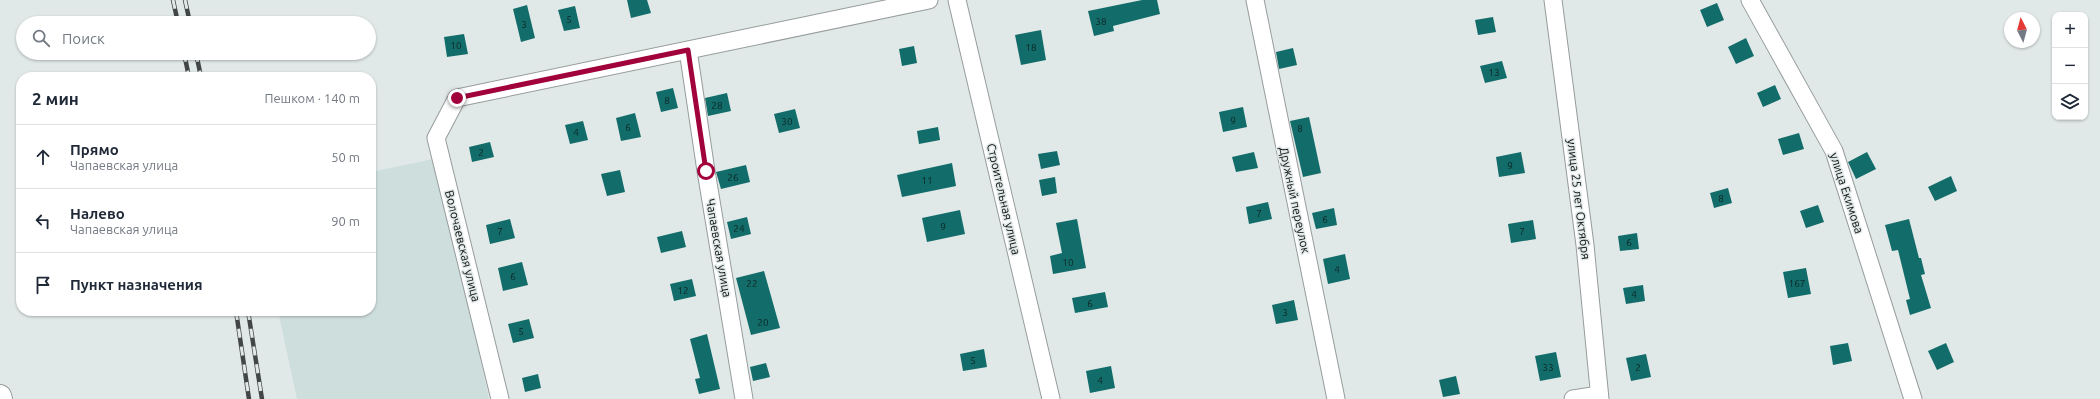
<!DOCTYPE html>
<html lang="ru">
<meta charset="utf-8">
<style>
body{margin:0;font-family:Ubuntu,sans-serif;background:#f6f6f7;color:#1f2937}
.controls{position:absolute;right:12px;top:12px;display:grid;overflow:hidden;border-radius:8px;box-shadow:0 1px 3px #0004}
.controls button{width:36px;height:36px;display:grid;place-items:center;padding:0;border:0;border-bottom:1px solid #e0e1e3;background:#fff;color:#1f2937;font:20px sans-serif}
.compass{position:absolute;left:2004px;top:12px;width:36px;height:36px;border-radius:50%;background:#fff;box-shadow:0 1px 3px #0004;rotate:354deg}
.stop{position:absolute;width:12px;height:12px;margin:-9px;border:3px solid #a1023b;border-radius:50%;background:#fff}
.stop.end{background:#a1023b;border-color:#fff;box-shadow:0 1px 4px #0008}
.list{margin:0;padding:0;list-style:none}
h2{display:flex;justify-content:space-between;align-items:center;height:52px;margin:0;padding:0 16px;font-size:17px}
h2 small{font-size:13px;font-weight:400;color:#747a83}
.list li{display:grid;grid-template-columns:26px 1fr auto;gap:12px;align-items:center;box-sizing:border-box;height:64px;padding:0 16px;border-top:1px solid #e0e1e3}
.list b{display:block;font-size:15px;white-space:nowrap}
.list p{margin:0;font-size:13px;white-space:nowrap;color:#747a83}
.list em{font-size:13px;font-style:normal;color:#747a83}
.icon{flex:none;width:22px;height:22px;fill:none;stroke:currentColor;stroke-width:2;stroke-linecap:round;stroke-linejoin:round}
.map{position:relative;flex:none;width:2100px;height:399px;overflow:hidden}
.search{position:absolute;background:#fff;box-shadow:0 1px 3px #0004;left:16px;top:16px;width:360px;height:44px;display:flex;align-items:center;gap:10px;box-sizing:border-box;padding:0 14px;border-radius:22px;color:#747a83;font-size:15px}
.panel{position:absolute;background:#fff;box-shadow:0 1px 3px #0004;left:16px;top:72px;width:360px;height:244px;border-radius:16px}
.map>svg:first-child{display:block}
.built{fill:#cededd}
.building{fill:#126d6a}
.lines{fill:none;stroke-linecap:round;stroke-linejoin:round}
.street-casing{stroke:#969c9c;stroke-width:19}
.secondary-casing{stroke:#969c9c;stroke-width:24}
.street{stroke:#fff;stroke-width:17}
.secondary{stroke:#fff;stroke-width:22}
.rail-casing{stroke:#424646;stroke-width:4.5}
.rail{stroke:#e1e8e8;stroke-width:3;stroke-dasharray:9;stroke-linecap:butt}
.route{stroke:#a1023b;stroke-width:5}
.labels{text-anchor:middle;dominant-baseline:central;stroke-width:3;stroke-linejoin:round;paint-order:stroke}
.number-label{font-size:10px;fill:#0e2626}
.street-label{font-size:12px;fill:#0c0f0f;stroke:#e1e8e8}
</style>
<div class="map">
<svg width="2100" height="399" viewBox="0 0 2100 399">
<rect width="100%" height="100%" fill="#e1e8e8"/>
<path class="built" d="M438 158 489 399H297L278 311H371V172Z"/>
<path class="building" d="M627 0H647L651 13 631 18Z
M1142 0H1157L1160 14 1113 26 1114 31 1094 36 1088 11Z
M1717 3 1724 20 1707 27 1700 10Z
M527 5 535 38 521 42 513 9Z
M575 6 580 28 564 31 558 10Z
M1493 17 1496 32 1478 35 1475 20Z
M1041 30 1046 60 1021 65 1015 35Z
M464 34 468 54 447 57 444 37Z
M1746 38 1754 56 1736 64 1728 47Z
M914 46 917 63 902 66 899 49Z
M1293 48 1297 65 1279 69 1276 52Z
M1502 61 1507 78 1485 83 1480 66Z
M1775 85 1781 99 1763 107 1757 93Z
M673 88 678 108 661 112 656 92Z
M727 93 731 111 708 116 705 98Z
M1243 107 1247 127 1223 132 1219 112Z
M795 109 800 128 779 133 774 114Z
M635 113 641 137 621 141 616 118Z
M1309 117 1321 173 1303 177 1290 121Z
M583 121 588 140 570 144 565 125Z
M938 127 940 140 919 144 917 131Z
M1799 133 1804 149 1783 155 1778 139Z
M490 142 494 157 472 162 469 147Z
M1057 151 1060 165 1041 169 1038 154Z
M1254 152 1258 168 1236 172 1232 157Z
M1521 152 1525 173 1499 177 1496 157Z
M1867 152 1876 169 1856 179 1848 162Z
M952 163 956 186 902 197 897 175Z
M746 165 750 182 721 189 716 172Z
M620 170 625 192 607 196 601 174Z
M1951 176 1957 191 1935 201 1928 187Z
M1055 177 1057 193 1042 196 1039 180Z
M1728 188 1732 203 1714 208 1710 193Z
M1268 202 1272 219 1249 224 1246 207Z
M1818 205 1824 222 1806 228 1800 211Z
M1334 208 1337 225 1316 229 1312 213Z
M960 210 965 234 927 242 922 218Z
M747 217 751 234 731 239 727 222Z
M510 219 515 238 490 244 486 225Z
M1077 219 1086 268 1053 274 1050 256 1062 253 1056 223Z
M1909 219 1919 258H1921L1925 274 1921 275 1931 308 1910 315 1906 300 1910 299 1898 250 1892 251 1885 225Z
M1533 220 1536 239 1511 243 1508 224Z
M682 231 686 247 661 253 657 237Z
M1637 233 1639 249 1620 251 1618 236Z
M1345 254 1350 279 1328 284 1323 259Z
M522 262 528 285 503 291 498 268Z
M1806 268 1811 294 1788 298 1783 272Z
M764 271 780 328 751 335 736 278Z
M692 279 696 296 674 301 670 284Z
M1643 285 1645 301 1626 304 1623 288Z
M1105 292 1108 307 1075 313 1072 298Z
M1294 300 1298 320 1276 324 1272 305Z
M529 319 534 338 513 343 508 324Z
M707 334 720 389 699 394 695 379 700 378 690 339Z
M1848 343 1852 361 1833 365 1830 346Z
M1946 343 1954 362 1937 370 1928 351Z
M984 349 987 367 963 371 960 354Z
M1556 352 1561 377 1540 381 1535 356Z
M1646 354 1651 377 1631 381 1626 358Z
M766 363 770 377 753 381 750 367Z
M1111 366 1115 388 1090 393 1086 371Z
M538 374 541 388 525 392 522 378Z
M1456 376 1460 394 1443 397 1439 380Z"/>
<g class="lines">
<defs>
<path id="street" d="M957 0 1051 399
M1255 0 1336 399
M1553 0 1585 245 1600 399
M1750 0 1834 151 1913 399
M688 50 706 171 744 399
M500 399 436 138 457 98 929 0
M1573 399 1599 395"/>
<path id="secondary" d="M0 396 1 399"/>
</defs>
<use href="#street" class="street-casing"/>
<use href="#secondary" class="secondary-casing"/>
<use href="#street" class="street"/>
<use href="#secondary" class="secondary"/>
<defs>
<path id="rail" d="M173 0 178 23
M185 0 190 23
M184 53 189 77
M196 53 201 77
M236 311 249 399
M248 311 262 399"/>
</defs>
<use href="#rail" class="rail-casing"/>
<use href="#rail" class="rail"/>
</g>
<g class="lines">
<path class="route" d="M457 98 688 50 706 171"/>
</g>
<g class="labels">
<g class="number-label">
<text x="569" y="19">5</text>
<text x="1101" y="21">38</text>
<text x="524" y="24">3</text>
<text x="456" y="45">10</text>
<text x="1031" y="47">18</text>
<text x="1494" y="72">13</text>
<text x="667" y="100">8</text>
<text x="717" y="105">28</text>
<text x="1233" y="120">9</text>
<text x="787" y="121">30</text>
<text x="628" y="127">6</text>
<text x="1300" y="128">8</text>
<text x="576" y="132">4</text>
<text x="481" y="152">2</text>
<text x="1510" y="165">9</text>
<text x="733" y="177">26</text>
<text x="927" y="180">11</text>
<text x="1721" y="198">8</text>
<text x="1259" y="213">7</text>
<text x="1325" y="219">6</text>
<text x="943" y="226">9</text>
<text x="739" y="228">24</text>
<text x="500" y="231">7</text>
<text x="1522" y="231">7</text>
<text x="1629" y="242">6</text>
<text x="1068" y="262">10</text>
<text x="1337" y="269">4</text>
<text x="513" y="276">6</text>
<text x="752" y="283">22</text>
<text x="1797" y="283">167</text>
<text x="683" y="290">12</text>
<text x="1634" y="294">4</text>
<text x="1090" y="303">6</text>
<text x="1285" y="312">3</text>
<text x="763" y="322">20</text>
<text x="521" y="331">5</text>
<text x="973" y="360">5</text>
<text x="1548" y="367">33</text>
<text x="1638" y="367">2</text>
<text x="1100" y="380">4</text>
</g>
<g class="street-label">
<text transform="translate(1847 193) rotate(72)">улица Екимова</text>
<text transform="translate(1004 199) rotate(77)">Строительная улица</text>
<text transform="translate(1579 199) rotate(83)">улица 25 лет Октября</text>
<text transform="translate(1295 200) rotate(78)">Дружный переулок</text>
<text transform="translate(463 246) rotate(76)">Волочаевская улица</text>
<text transform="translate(719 248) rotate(80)">Чапаевская улица</text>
</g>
</g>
</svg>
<div class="controls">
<button>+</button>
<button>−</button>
<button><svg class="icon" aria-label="layers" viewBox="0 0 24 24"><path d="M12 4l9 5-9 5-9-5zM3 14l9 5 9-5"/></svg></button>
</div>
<svg class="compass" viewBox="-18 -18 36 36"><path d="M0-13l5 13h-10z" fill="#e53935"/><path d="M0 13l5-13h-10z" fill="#747a83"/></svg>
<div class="stop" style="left:706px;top:171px"></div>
<div class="stop end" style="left:457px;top:98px"></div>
<div class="search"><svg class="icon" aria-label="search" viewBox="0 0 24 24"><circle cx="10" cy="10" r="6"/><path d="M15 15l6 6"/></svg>Поиск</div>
<section class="panel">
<h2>2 мин<small>Пешком · 140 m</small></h2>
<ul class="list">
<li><svg class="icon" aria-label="ahead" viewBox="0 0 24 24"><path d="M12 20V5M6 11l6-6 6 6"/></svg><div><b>Прямо</b><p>Чапаевская улица</p></div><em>50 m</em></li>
<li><svg class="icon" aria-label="left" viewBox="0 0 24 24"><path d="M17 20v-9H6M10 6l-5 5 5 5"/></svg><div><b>Налево</b><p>Чапаевская улица</p></div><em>90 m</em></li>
<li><svg class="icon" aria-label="arrive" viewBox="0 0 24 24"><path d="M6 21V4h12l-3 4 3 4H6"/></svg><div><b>Пункт назначения</b></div></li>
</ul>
</section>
</div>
